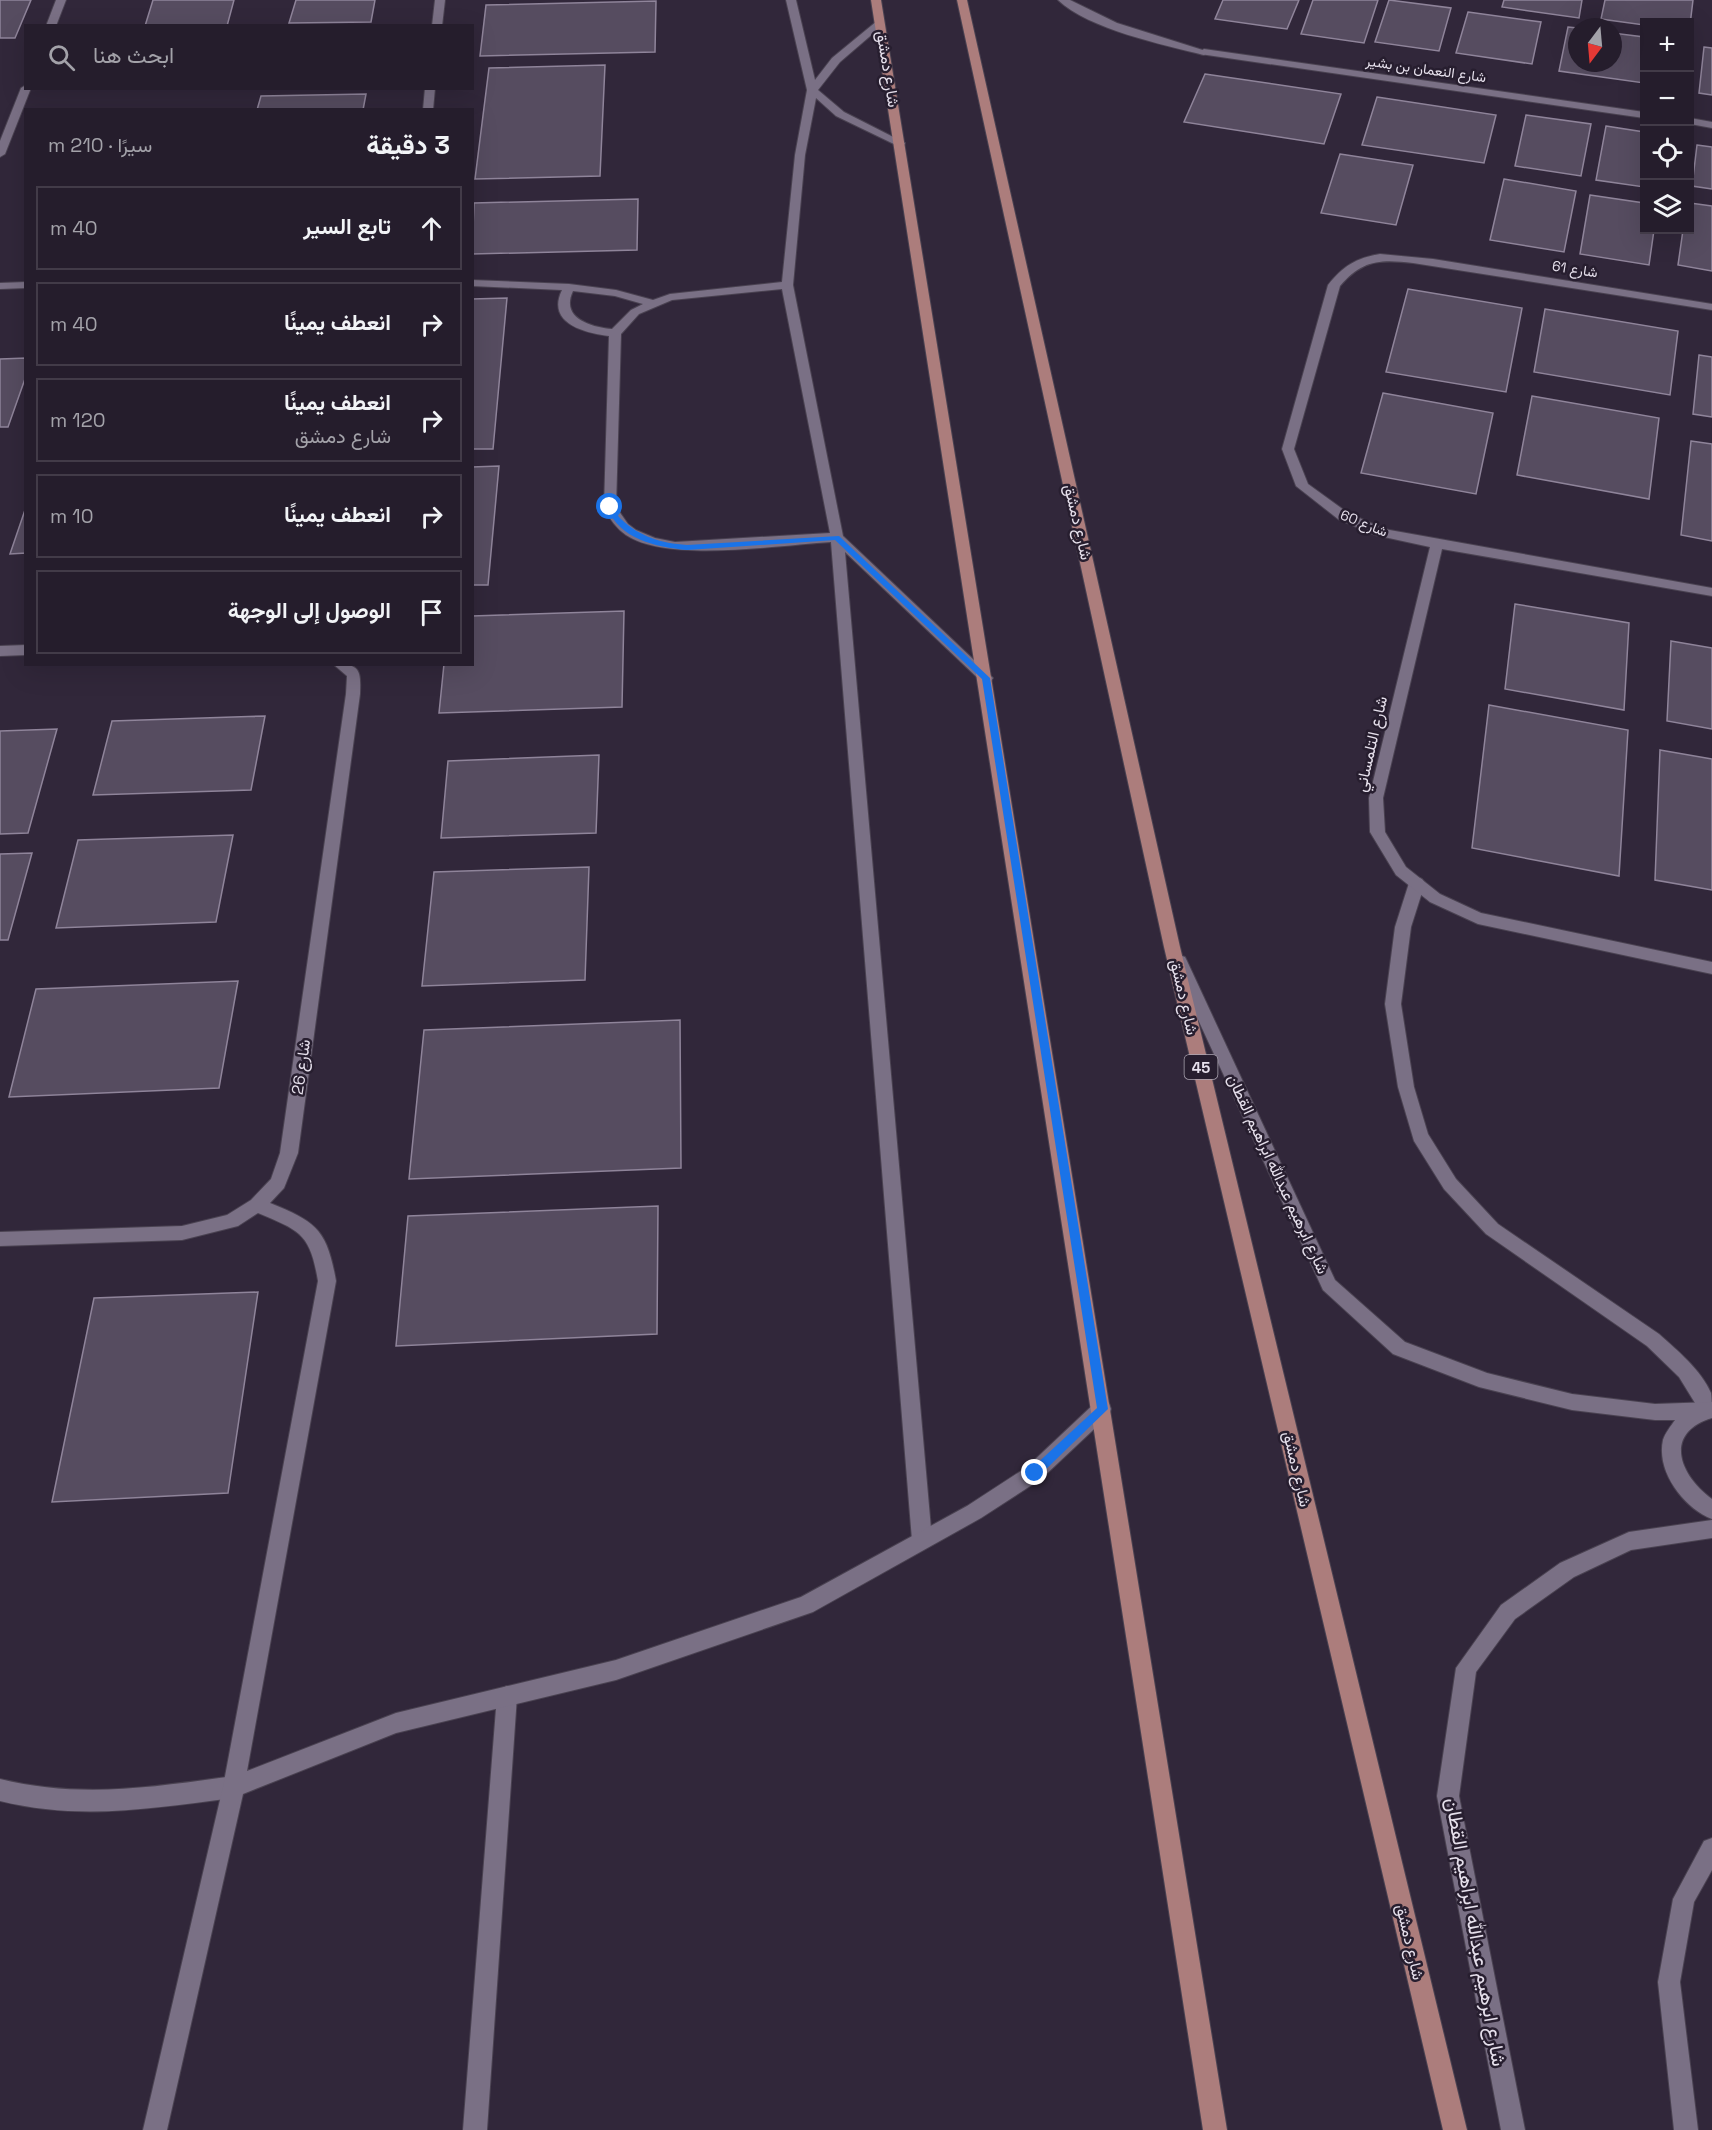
<!DOCTYPE html>
<html lang="ar">
<meta charset="utf-8">
<style>
body{margin:0;font-family:"Space Grotesk",Vazirmatn,sans-serif;background:#312a38;color:#f1f3f6;direction:rtl}
.controls{position:absolute;right:18px;top:18px;display:grid;overflow:hidden;border-radius:0px;box-shadow:0 6px 24px #0002}
.controls button{width:54px;height:54px;display:grid;place-items:center;padding:0;border:0;border-bottom:2px solid #423b48;background:#251d2c;color:#f1f3f6;font:30px sans-serif}
.compass{position:absolute;left:1568px;top:18px;width:54px;height:54px;border-radius:50%;background:#251d2c;box-shadow:0 6px 24px #0002;rotate:196deg}
.stop{position:absolute;width:18px;height:18px;margin:-14px;border:4px solid #1a73e8;border-radius:50%;background:#fff}
.stop.end{background:#1a73e8;border-color:#fff;box-shadow:0 2px 6px #0008}
.list{margin:0;padding:0;list-style:none}
h2{display:flex;justify-content:space-between;align-items:center;height:78px;margin:0;padding:0 24px;font-size:26px}
h2 small{font-size:20px;font-weight:400;color:#a3a2a9}
.list li{display:grid;grid-template-columns:39px 1fr auto;gap:18px;align-items:center;box-sizing:border-box;height:84px;margin:0 12px 12px;padding:0 12px;border:2px solid #423b48;border-radius:0px}
.list b{display:block;font-size:22px;white-space:nowrap}
.list p{margin:0;font-size:20px;white-space:nowrap;color:#a3a2a9}
.list em{font-size:20px;font-style:normal;color:#a3a2a9}
.icon{flex:none;width:33px;height:33px;fill:none;stroke:currentColor;stroke-width:2;stroke-linecap:round;stroke-linejoin:round}
.map{position:relative;flex:none;width:1712px;height:2130px;overflow:hidden;direction:ltr}
.search{position:absolute;background:#251d2c;box-shadow:0 6px 24px #0002;left:24px;top:24px;width:450px;height:66px;display:flex;align-items:center;gap:15px;box-sizing:border-box;padding:0 21px;border-radius:0px;color:#a3a2a9;font-size:22px}
.panel{position:absolute;background:#251d2c;box-shadow:0 6px 24px #0002;left:24px;top:108px;width:450px;height:558px;border-radius:0px;direction:rtl}
.map>svg:first-child{display:block}
.building{fill:#564c60;stroke:#8f849a;stroke-width:1.5}
.lines{fill:none;stroke-linecap:round;stroke-linejoin:round}
.service-casing{stroke:#4a4251;stroke-width:2}
.minor-casing{stroke:#4a4251;stroke-width:2}
.tertiary-casing{stroke:#4a4251;stroke-width:2}
.primary-casing{stroke:#4a4251;stroke-width:2}
.service{fill:#7a7085;fill-rule:evenodd}
.minor{fill:#7a7085;fill-rule:evenodd}
.tertiary{fill:#7a7085;fill-rule:evenodd}
.primary{fill:#ac7d7c;fill-rule:evenodd}
.route{fill:#1a73e8}
.labels{text-anchor:middle;dominant-baseline:central;stroke-width:5;stroke-linejoin:round;paint-order:stroke}
.far-street-label{font-size:14px;fill:#e6e0ec;stroke:#271e2f}
.shield{fill:#271e2f;stroke:#ada6b3;stroke-width:1.5}
.shield-label{font-size:15px;font-weight:bold;fill:#e6e0ec}
.street-label{font-size:16px;fill:#e6e0ec;stroke:#271e2f}
.near-street-label{font-size:20px;fill:#e6e0ec;stroke:#271e2f}
</style>
<div class="map">
<svg width="1712" height="2130" viewBox="0 0 1712 2130">
<rect width="100%" height="100%" fill="#31273a"/>
<path class="building" d="M0 0H31L15 38H0Z
M153 0H234L227 26H145Z
M296 0H375L371 22 289 23Z
M1223 0H1299L1287 29 1215 19Z
M1313 0H1378L1364 43 1301 34Z
M1389 0 1451 8 1439 51 1375 42Z
M1504 0H1582L1579 18 1502 7Z
M1605 0H1693L1690 25V22H1644V25L1601 19Z
M656 1 655 52 480 56 486 5Z
M1468 12 1541 22 1532 64 1456 53Z
M1568 27 1577 28V63H1613V33L1644 37V83L1559 71Z
M1704 47 1712 48V95L1699 93Z
M605 65 600 176 475 179 489 68Z
M1205 74 1341 94 1324 144 1184 122Z
M366 94 363 110H257L261 96Z
M1377 97 1496 115 1484 163 1362 145Z
M1526 115 1591 124 1581 176 1515 166Z
M1606 126 1644 132V187L1596 180Z
M1697 145 1712 147V189L1692 186Z
M1340 154 1413 165 1396 225 1321 213Z
M1504 179 1576 191 1564 252 1490 240Z
M1590 195 1644 203V230H1654L1649 265 1580 254Z
M638 199 637 250 472 254 474 203Z
M1690 203 1712 206V271L1678 265 1683 230H1690Z
M1408 289 1522 308 1506 392 1386 372Z
M507 298 493 449H472V299Z
M1545 309 1678 331 1670 395 1534 372Z
M1699 355 1712 357V417L1693 414Z
M26 358V376L8 427H0V359Z
M1383 393 1493 413 1476 494 1361 473Z
M1532 396 1659 418 1649 499 1517 475Z
M1691 441 1712 444V541L1681 535Z
M499 466 488 585H472V467Z
M26 507V553L10 554Z
M1515 604 1629 623 1624 710 1505 689Z
M624 611 622 707 439 713 444 664H472V616Z
M1671 641 1712 648V729L1667 721Z
M1489 705 1628 730 1619 876 1472 848Z
M265 716 251 790 93 795 112 721Z
M57 729 28 833 0 834V731Z
M1660 750 1712 759V890L1655 880Z
M599 755 596 833 441 838 448 761Z
M233 835 216 922 56 928 78 840Z
M32 853 8 940H0V854Z
M589 867 585 980 422 986 434 872Z
M238 981 219 1088 9 1097 36 989Z
M680 1020 681 1168 409 1179 424 1030Z
M658 1206 657 1334 396 1346 408 1216Z
M258 1292 228 1493 52 1502 94 1298Z"/>
<g class="lines">
<defs>
<path id="service" d="M786 0H796L815 80 832 58 877 21H883V25L840 62 818 90 844 112 905 143 904 145H896L836 116 816 98 805 155 793 285 843 536 993 678 991 681H981L845 552 932 1540 929 1546 922 1549 915 1546 912 1540 831 542C780 545 667 563 626 535 616 528 609 518 604 507L609 336C584 333 546 323 562 290L472 286V280L569 284 616 290 653 300 670 294 782 282 795 155 807 90ZM782 289 830 533 675 542 655 538 636 530 628 524 616 507 621 334 639 314 672 300ZM573 291 615 296 643 304 631 310 612 329C591 327 560 318 573 291Z
M1058 0H1070L1117 23 1209 52 1204 55C1164 45 1088 29 1058 0Z
M1417 877 1422 879 1425 883 1411 927 1401 1004 1414 1087 1428 1134 1456 1179 1498 1224 1659 1334C1678 1351 1701 1370 1711 1393 1712 1400 1712 1410 1712 1418L1703 1416 1679 1377 1647 1346 1486 1234 1444 1189 1414 1141 1398 1087 1385 1004 1395 927 1409 883 1412 879Z
M507 1686 514 1689 517 1696 487 2130H463L497 1696 500 1689Z
M234 1776 241 1780 245 1787 241 1794 234 1798C153 1808 81 1821 0 1801V1779C81 1799 153 1787 234 1776Z
M1712 1838V1870L1694 1902 1680 1982 1698 2130H1674L1658 1982 1673 1899 1704 1841Z"/>
<path id="minor" d="M56 0H66L56 26H46Z
M435 0H445L442 26H432Z
M1204 49 1644 112V118L1200 54 1199 52Z
M26 85V88H31L5 154 0 157V141L21 88Z
M425 88H435L433 110H423Z
M1690 118 1712 122V128L1690 124Z
M1380 254 1433 259 1712 304V310L1413 263C1380 259 1362 260 1340 286L1294 449 1308 484 1348 513 1384 529 1712 588V596L1442 549 1383 798 1385 832 1406 867 1440 894 1481 913 1712 962V974L1478 924 1430 902 1396 875 1370 832 1369 798 1430 547 1375 535 1338 519 1296 486 1282 449 1328 285C1343 266 1356 258 1380 254Z
M26 282V288L0 289V283Z
M26 645V655L0 656V646Z
M333 664C360 664 361 669 360 694L298 1153 284 1188 270 1203C317 1222 327 1230 336 1281L247 1771 396 1713 616 1660 801 1597 967 1506 1027 1467 1095 1403 1102 1401 1109 1403 1111 1409 1109 1415 1041 1479 981 1518 813 1612 616 1680 396 1733 243 1794 167 2130H143L223 1787 318 1281C310 1234 301 1231 258 1213L238 1226 182 1240 0 1246V1232L182 1226 227 1215 251 1200 271 1179 280 1153 346 694 347 676Z"/>
<path id="tertiary" d="M1179 955 1185 957 1187 961 1335 1280 1405 1342 1487 1373 1572 1394 1655 1404 1712 1402V1418C1663 1433 1679 1475 1712 1499V1519C1684 1508 1656 1472 1663 1440 1665 1433 1671 1426 1675 1420H1655L1572 1410 1479 1387 1393 1354 1323 1290 1171 961 1173 957Z
M1712 1520V1538L1631 1550 1574 1577 1515 1619 1476 1672 1459 1796 1525 2130H1501L1437 1796 1456 1668 1501 1605 1560 1563 1629 1532Z"/>
<path id="primary" d="M871 0H881L1227 2130H1203Z
M957 0H967L1180 947 1467 2130H1443L1164 947Z"/>
</defs>
<use href="#service" class="service-casing"/>
<use href="#minor" class="minor-casing"/>
<use href="#tertiary" class="tertiary-casing"/>
<use href="#primary" class="primary-casing"/>
<use href="#service" class="service"/>
<use href="#minor" class="minor"/>
<use href="#tertiary" class="tertiary"/>
<use href="#primary" class="primary"/>
</g>
<path class="route" d="M610 505C616 508 616 515 621 519 640 537 661 543 687 545L839 536 990 678 1108 1409 1039 1476H1031V1469L1097 1408 982 679 835 540 687 550C655 547 619 539 607 507Z"/>
<g class="labels">
<g class="far-street-label">
<text transform="translate(1426 69) rotate(8)">شارع النعمان بن بشير</text>
<text transform="translate(1575 269) rotate(9)">شارع 61</text>
<text transform="translate(1364 523) rotate(22)">شارع 60</text>
</g>
<rect class="shield" x="1184.5" y="1055" width="33" height="24" rx="4.5"/>
<g class="shield-label">
<text x="1201" y="1067">45</text>
</g>
<g class="street-label">
<text transform="translate(888 69) rotate(81)">شارع دمشق</text>
<text transform="translate(1078 522) rotate(77)">شارع دمشق</text>
<text transform="translate(1371 744) rotate(-77)">شارع التلمساني</text>
<text transform="translate(1184 997) rotate(77)">شارع دمشق</text>
<text transform="translate(301 1067) rotate(-82)">شارع 26</text>
<text transform="translate(1278 1174) rotate(65)">شارع ابرهيم عبدالله ابراهيم القطان</text>
<text transform="translate(1297 1469) rotate(77)">شارع دمشق</text>
<text transform="translate(1410 1942) rotate(77)">شارع دمشق</text>
</g>
<g class="near-street-label">
<text transform="translate(1476 1932) rotate(80)">شارع ابرهيم عبدالله ابراهيم القطان</text>
</g>
</g>
</svg>
<div class="controls">
<button>+</button>
<button>−</button>
<button><svg class="icon" aria-label="locate" viewBox="0 0 24 24"><circle cx="12" cy="12" r="6"/><path d="M12 2v4M12 18v4M2 12h4M18 12h4"/></svg></button>
<button><svg class="icon" aria-label="layers" viewBox="0 0 24 24"><path d="M12 4l9 5-9 5-9-5zM3 14l9 5 9-5"/></svg></button>
</div>
<svg class="compass" viewBox="-18 -18 36 36"><path d="M0-13l5 13h-10z" fill="#e53935"/><path d="M0 13l5-13h-10z" fill="#a3a2a9"/></svg>
<div class="stop" style="left:610px;top:507px"></div>
<div class="stop end" style="left:1035px;top:1473px"></div>
<div class="search"><svg class="icon" aria-label="search" viewBox="0 0 24 24"><circle cx="10" cy="10" r="6"/><path d="M15 15l6 6"/></svg>ابحث هنا</div>
<section class="panel">
<h2>3 دقيقة<small>سيرًا · 210 m</small></h2>
<ul class="list">
<li><svg class="icon" aria-label="ahead" viewBox="0 0 24 24"><path d="M12 20V5M6 11l6-6 6 6"/></svg><div><b>تابع السير</b></div><em>40 m</em></li>
<li><svg class="icon" aria-label="right" viewBox="0 0 24 24"><path d="M7 20v-9h11M14 6l5 5-5 5"/></svg><div><b>انعطف يمينًا</b></div><em>40 m</em></li>
<li><svg class="icon" aria-label="right" viewBox="0 0 24 24"><path d="M7 20v-9h11M14 6l5 5-5 5"/></svg><div><b>انعطف يمينًا</b><p>شارع دمشق</p></div><em>120 m</em></li>
<li><svg class="icon" aria-label="right" viewBox="0 0 24 24"><path d="M7 20v-9h11M14 6l5 5-5 5"/></svg><div><b>انعطف يمينًا</b></div><em>10 m</em></li>
<li><svg class="icon" aria-label="arrive" viewBox="0 0 24 24"><path d="M6 21V4h12l-3 4 3 4H6"/></svg><div><b>الوصول إلى الوجهة</b></div></li>
</ul>
</section>
</div>
